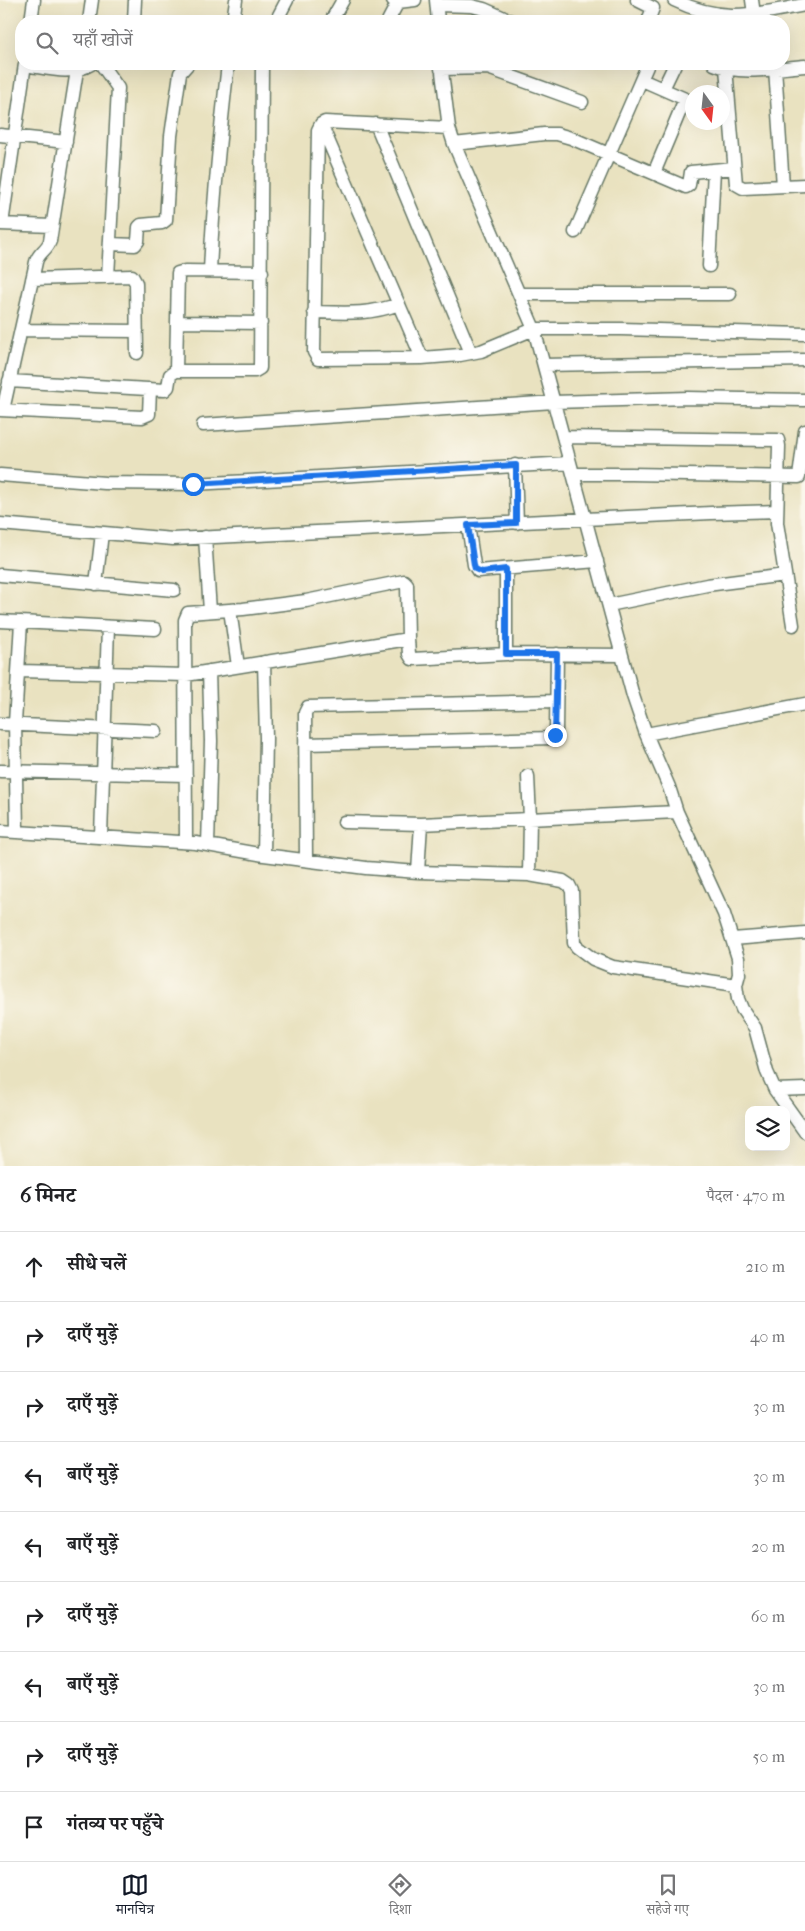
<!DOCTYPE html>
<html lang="hi">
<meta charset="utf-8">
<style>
body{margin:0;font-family:"IM FELL French Canon","Noto Serif Devanagari",serif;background:#f6f6f6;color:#202124}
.controls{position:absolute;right:15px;bottom:15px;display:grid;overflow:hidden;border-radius:10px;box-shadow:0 5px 20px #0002}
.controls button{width:45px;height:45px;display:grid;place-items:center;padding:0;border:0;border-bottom:1px solid #e0e0e0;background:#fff;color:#202124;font:25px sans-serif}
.compass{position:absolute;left:685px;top:85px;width:45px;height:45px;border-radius:50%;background:#fff;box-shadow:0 5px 20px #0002;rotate:165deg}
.stop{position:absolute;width:15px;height:15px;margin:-11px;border:4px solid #1a73e8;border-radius:50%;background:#fff}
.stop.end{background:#1a73e8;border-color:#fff;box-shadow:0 1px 5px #0008}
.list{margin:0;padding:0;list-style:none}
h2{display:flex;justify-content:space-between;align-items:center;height:65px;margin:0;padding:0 20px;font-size:21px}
h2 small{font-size:16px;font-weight:400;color:#757577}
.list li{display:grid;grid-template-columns:32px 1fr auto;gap:15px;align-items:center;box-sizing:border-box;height:70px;padding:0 20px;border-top:1px solid #e0e0e0}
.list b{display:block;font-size:19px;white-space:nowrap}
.list em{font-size:16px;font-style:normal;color:#757577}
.icon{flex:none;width:28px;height:28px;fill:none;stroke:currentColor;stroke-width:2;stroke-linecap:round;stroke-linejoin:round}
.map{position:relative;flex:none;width:805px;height:1166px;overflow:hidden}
.search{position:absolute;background:#fff;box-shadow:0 5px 20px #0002;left:15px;right:15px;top:15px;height:55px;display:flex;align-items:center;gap:12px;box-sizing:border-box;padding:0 18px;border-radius:20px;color:#757577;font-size:19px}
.sheet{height:695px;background:#fff}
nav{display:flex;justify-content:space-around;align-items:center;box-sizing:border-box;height:70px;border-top:1px solid #e0e0e0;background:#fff;font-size:14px;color:#757577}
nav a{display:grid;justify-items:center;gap:2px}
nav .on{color:#111827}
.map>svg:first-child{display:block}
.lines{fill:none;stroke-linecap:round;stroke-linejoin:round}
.minor-casing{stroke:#667765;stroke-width:15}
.minor{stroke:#fff;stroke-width:12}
.route{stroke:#1a73e8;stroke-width:6}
</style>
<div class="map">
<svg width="805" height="1166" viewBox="0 0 805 1166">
<rect width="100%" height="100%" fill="#fbf7ec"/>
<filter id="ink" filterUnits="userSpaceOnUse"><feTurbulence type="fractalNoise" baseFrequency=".02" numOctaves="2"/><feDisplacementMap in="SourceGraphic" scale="10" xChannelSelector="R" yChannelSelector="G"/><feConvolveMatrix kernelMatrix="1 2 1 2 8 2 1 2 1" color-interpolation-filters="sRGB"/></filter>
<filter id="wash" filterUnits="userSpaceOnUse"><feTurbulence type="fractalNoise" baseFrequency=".0096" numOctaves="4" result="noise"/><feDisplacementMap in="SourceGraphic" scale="20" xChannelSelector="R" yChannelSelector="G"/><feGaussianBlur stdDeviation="1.12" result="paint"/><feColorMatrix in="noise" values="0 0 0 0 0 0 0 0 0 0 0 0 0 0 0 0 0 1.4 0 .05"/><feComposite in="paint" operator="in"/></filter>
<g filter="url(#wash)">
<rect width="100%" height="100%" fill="#e9e2c0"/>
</g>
<g filter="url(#ink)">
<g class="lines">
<defs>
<path id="minor" d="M393 0 398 2 415 0
M436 0 438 21
M637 0 653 8 648 21
M674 0C723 24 754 14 805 5
M752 0 755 21
M437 5 472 6 484 9 511 21
M31 21 34 0
M89 21 92 0
M134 21 135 0
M233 21 236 0
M276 21 287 0
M331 21 343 0
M388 21 398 2
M101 64 118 88 108 277
M441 64 449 128 454 144 534 329 633 696 646 734 669 787 677 812 724 914 738 958 739 974 736 985 738 999 742 1009 755 1028 767 1072 775 1090 805 1132
M714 64C742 76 776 68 805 66
M25 65C47 68 71 76 91 64
M726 68 736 184 743 188 805 185
M775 68 783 186
M441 69 488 68 582 102
M642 80 692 102
M663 89 675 64
M321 124 318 130 314 352 318 359 422 358 460 355 481 351 534 329H621L805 334
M376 124 471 353
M0 135 66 142
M454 144 544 134H557L571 138 686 187 689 185 691 172 734 168
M654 173 685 99
M0 224 52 226
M2 224 25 64
M575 232 648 64
M110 244 135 245 138 241 139 227 141 225 162 223 166 220 171 136 180 73 188 64
M709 266 714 170
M210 271C213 202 220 133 228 64
M32 279 132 276 136 283 137 353
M520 294H730
M314 312C345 313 369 315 399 304
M177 322 261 323
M21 330 137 331
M422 358 321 124 325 122 449 128
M544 365 805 360
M176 371 178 273 185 271 262 272
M9 381 165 390 168 387 170 375 176 371H255L260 368 262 64
M0 410 142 417 149 414 150 389
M3 410 36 262C38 253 47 250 50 241L77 70
M203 425 554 402 688 398 805 400
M563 437 778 440 779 446 777 523 793 625
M515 465 517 523
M573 474H631L799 477 805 431
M0 475 105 483 193 484 570 463
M0 524 173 539 711 513 777 511
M468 525 474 565 478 571 597 561
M205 537 210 611
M0 575 174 590
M96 584 102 533
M609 605 707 585 785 575
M230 610 238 666
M0 621 155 629
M506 654V569
M19 671 186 675 408 639 409 654 412 659 506 654 622 655
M0 724 156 731
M646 734 805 704
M305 744 553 738 556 730 557 654
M0 771 186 775
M528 776 530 819 529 875
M344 822 421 824
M17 830 15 723 21 622
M0 831 196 843 264 855 366 868 418 872 529 875 563 881 569 885 572 891 574 943 577 947 593 959 613 967 736 985
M101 836 108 627
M186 842 185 620 188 613 243 609 306 601 404 581 407 584 408 639
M208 845 211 741 209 671
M264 855 266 738 264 662
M306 860 305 713 308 707 556 701
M418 872 421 824 677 812
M733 939 805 933
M775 1090 805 1089"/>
</defs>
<use href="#minor" class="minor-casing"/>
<use href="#minor" class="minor"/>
</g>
</g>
<g class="lines" filter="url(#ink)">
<path class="route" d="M193 484 516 465V523L468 525 474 565 475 569 482 572 506 569V654H557L555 735"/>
</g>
</svg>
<div class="controls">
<button><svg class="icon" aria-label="layers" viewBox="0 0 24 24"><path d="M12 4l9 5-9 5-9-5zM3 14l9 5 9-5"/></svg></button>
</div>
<svg class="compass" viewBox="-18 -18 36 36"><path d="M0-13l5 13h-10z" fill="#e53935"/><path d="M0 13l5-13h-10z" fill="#757577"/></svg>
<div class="stop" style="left:193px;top:484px"></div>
<div class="stop end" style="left:555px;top:735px"></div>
<div class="search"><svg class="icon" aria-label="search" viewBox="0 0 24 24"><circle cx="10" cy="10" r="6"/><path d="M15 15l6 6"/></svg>यहाँ खोजें</div>
</div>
<section class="sheet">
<h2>6 मिनट<small>पैदल · 470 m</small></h2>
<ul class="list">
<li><svg class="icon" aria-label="ahead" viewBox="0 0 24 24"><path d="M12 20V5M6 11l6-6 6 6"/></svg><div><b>सीधे चलें</b></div><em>210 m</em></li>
<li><svg class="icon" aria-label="right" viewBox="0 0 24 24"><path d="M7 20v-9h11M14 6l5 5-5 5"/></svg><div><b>दाएँ मुड़ें</b></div><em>40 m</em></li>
<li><svg class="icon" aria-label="right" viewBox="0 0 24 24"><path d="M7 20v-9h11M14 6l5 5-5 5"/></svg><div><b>दाएँ मुड़ें</b></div><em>30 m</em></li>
<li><svg class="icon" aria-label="left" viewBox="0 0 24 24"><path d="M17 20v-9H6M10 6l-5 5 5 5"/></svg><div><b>बाएँ मुड़ें</b></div><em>30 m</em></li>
<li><svg class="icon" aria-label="left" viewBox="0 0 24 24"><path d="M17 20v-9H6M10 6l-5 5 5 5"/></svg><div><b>बाएँ मुड़ें</b></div><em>20 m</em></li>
<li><svg class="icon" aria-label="right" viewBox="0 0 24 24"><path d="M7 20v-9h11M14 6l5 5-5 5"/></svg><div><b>दाएँ मुड़ें</b></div><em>60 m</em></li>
<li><svg class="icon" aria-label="left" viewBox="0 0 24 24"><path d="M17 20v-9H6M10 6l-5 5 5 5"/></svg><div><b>बाएँ मुड़ें</b></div><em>30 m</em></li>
<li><svg class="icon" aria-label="right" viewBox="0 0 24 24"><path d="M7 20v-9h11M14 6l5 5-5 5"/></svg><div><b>दाएँ मुड़ें</b></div><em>50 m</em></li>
<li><svg class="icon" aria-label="arrive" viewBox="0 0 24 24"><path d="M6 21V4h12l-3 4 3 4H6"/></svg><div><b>गंतव्य पर पहुँचे</b></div></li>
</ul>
</section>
<nav>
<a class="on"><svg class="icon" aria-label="map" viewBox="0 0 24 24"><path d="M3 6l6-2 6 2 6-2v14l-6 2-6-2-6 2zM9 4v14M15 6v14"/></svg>मानचित्र</a>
<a><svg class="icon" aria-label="directions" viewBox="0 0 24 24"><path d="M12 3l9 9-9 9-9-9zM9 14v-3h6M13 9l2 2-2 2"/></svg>दिशा</a>
<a><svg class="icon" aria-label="saved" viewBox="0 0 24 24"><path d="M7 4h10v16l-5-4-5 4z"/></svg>सहेजे गए</a>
</nav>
